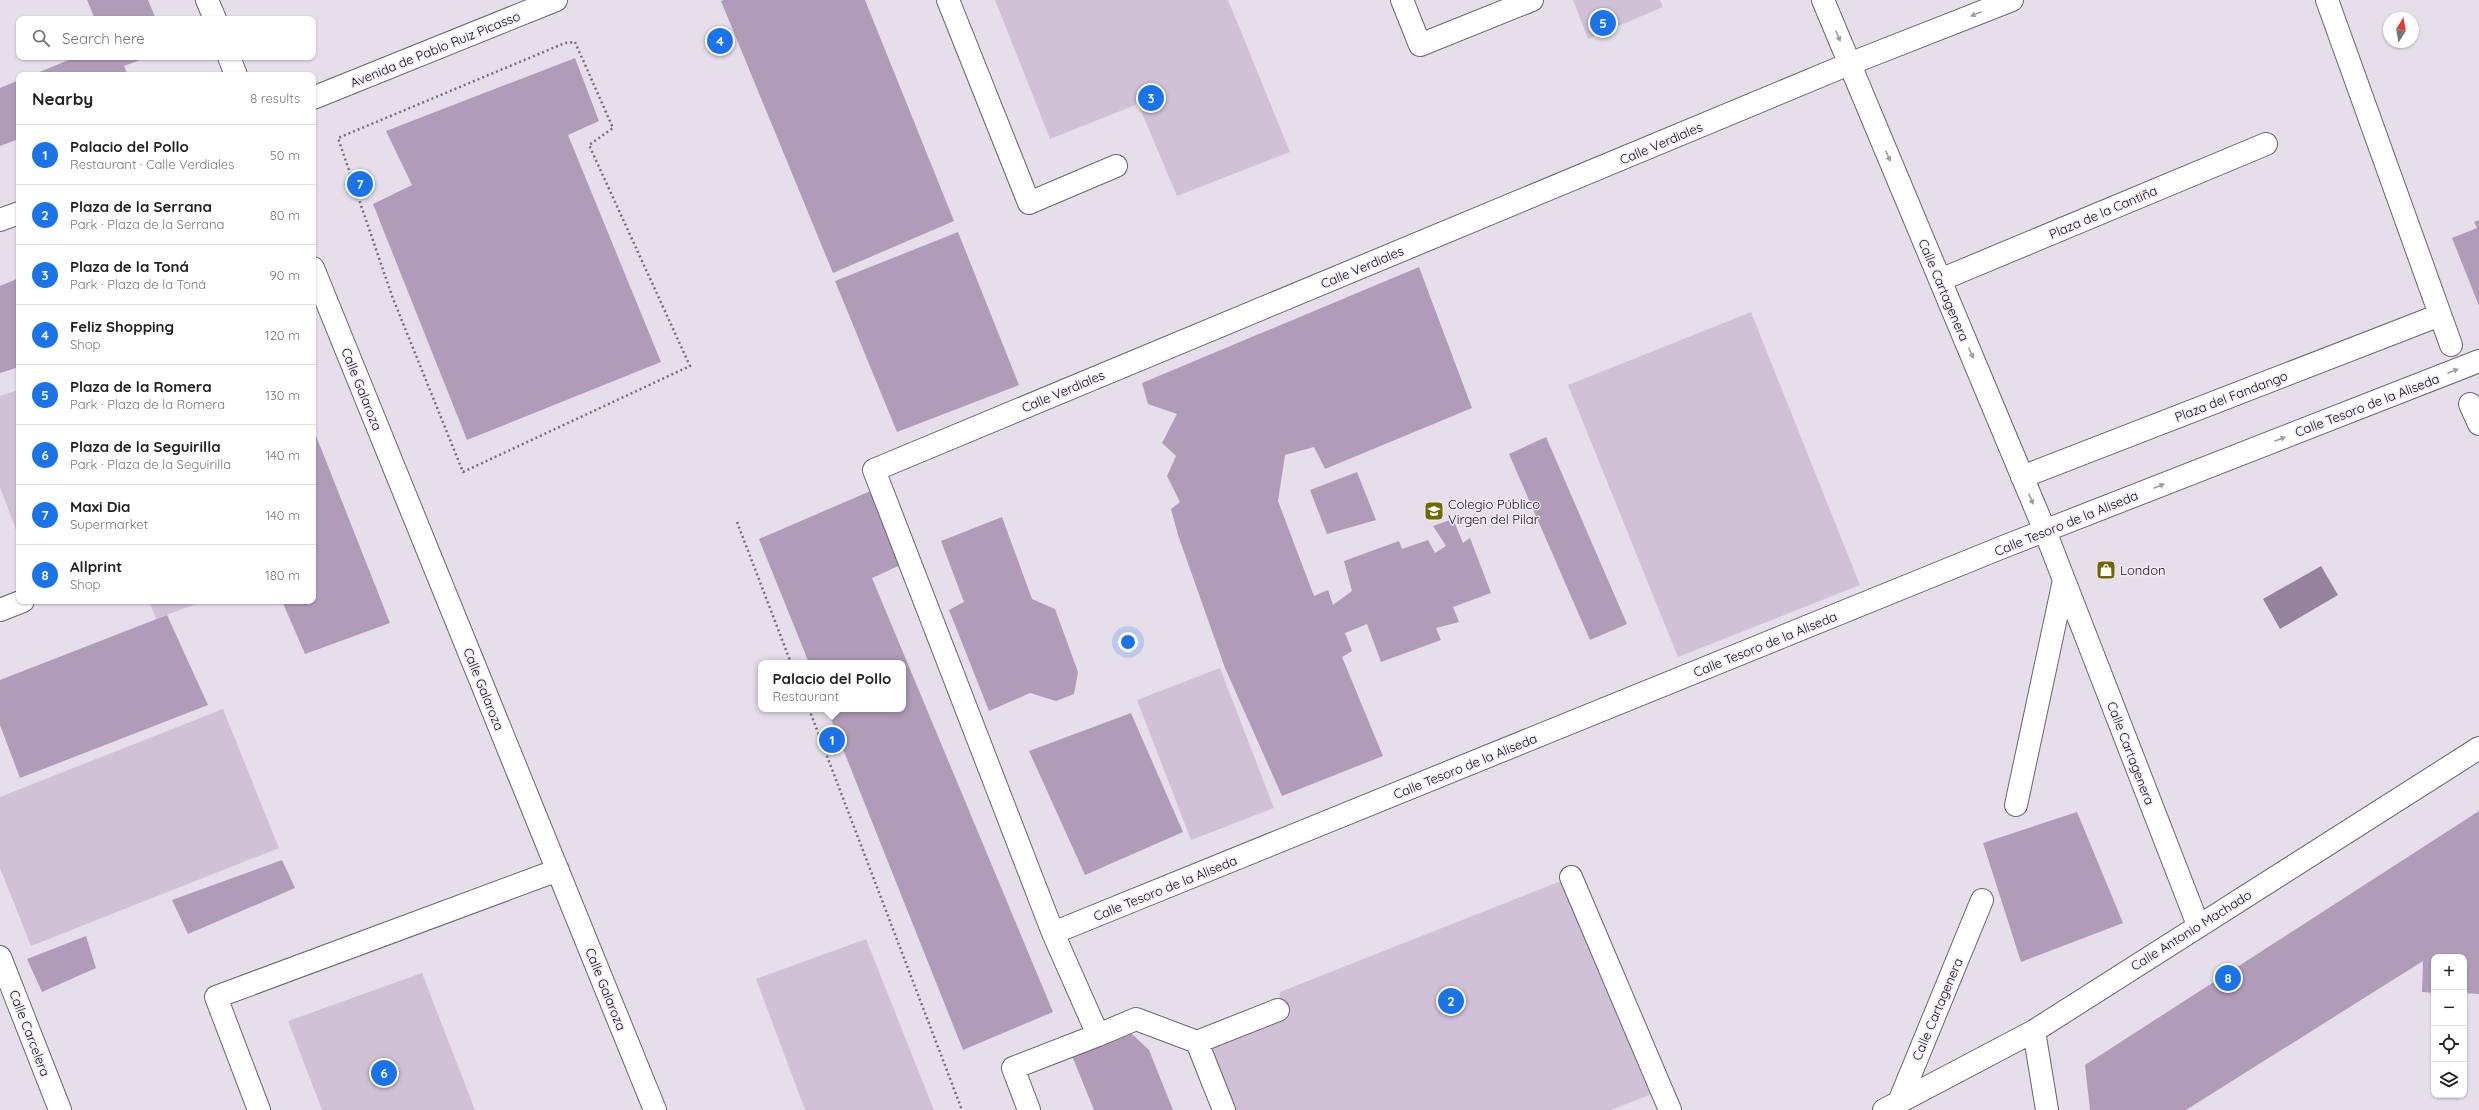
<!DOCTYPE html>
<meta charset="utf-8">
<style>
body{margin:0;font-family:Quicksand,sans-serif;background:#f2f2f2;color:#222}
.controls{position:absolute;right:12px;bottom:12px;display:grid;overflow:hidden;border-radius:8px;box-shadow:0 1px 3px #0004}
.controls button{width:36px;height:36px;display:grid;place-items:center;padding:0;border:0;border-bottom:1px solid #e0e0e0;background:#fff;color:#222;font:20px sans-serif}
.compass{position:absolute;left:2383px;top:12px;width:36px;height:36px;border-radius:50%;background:#fff;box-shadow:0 1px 3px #0004;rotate:11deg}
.you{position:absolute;left:1128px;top:642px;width:14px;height:14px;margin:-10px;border:3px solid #fff;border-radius:50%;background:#1a73e8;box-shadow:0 0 0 6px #1a73e833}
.badge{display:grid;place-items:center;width:26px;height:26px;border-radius:50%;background:#1a73e8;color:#fff;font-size:13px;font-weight:700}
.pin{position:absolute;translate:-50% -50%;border:2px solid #fff;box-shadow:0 1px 4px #0006}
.popup{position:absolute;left:758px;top:660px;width:148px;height:52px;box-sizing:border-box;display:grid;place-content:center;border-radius:8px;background:#fff;filter:drop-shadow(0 1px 3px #0005);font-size:13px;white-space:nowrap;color:#767676}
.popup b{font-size:15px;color:#222}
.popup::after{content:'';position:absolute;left:50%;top:100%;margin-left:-8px;border:8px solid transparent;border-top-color:#fff}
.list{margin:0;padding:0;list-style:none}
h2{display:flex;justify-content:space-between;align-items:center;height:52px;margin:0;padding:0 16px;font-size:17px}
h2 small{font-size:13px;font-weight:400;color:#767676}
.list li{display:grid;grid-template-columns:26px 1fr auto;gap:12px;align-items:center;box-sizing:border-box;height:60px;padding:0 16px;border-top:1px solid #e0e0e0}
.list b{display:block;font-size:15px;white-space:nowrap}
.list p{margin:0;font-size:13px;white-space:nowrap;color:#767676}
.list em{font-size:13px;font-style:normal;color:#767676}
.icon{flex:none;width:22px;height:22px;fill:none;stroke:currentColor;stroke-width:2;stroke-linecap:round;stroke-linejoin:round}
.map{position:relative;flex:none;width:2479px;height:1110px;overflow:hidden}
.search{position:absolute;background:#fff;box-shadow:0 1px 3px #0004;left:16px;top:16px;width:300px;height:44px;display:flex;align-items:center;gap:10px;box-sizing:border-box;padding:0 14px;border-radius:8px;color:#767676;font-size:15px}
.panel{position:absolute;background:#fff;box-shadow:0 1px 3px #0004;left:16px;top:72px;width:300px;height:532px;border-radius:8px}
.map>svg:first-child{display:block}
.green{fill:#d1c1d7}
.water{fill:#95829d}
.building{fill:#b09cb8}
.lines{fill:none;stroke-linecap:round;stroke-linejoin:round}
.minor-casing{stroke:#6c646f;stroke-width:24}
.path{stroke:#746e76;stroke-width:2.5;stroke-dasharray:2 3;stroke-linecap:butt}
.minor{stroke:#fff;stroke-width:22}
.oneway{fill:#9f9ea0}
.labels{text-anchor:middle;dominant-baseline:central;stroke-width:3;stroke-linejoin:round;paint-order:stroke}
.street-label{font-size:13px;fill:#100d11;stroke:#f4ebf9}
.poi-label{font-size:13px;fill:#100d11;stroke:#f4ebf9;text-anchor:start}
</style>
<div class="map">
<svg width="2479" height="1110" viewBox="0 0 2479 1110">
<rect width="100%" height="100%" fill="#e7deeb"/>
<path class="green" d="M995 0H1228L1290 152 1177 196 1138 104 1050 139Z
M1573 0H1660L1663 7 1588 39Z
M1751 312 1860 585 1678 657 1568 385Z
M19 390V538L0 487V396Z
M149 601H204L156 619Z
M1220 668 1274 808 1191 840 1137 700Z
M223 709 279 848 31 946 0 868V797Z
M1571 877 1662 1090 1611 1110H1224L1197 1042 1278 1010 1280 992Z
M866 939 934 1110H805L756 979Z
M422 973 475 1110H322L288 1021Z"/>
<path class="water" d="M2321 566 2338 595 2280 629 2263 599Z"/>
<path class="building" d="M87 0H148L156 19H95Z
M724 0H865L954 221 833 273 721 1Z
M76 57H148L124 66 128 75H32Z
M575 58 599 121 568 135 661 362 467 440 373 204 412 185 386 131Z
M19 80V139L0 146V88Z
M2479 220V306L2452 238 2477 228 2474 222Z
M958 232 1019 385 897 432 835 281Z
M1419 267 1472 408 1325 469 1314 447 1285 455 1278 501 1314 596 1328 590 1333 605 1352 591 1344 561 1399 541 1402 549 1428 540 1435 553 1446 546 1433 526 1453 519 1463 543 1470 538 1491 593 1453 607 1459 622 1436 628 1441 640 1381 662 1367 624 1345 633 1352 651 1342 657 1383 756 1282 796 1225 668 1178 535 1171 509 1180 502 1167 476 1176 456 1162 443 1177 414 1148 404 1142 383Z
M19 278V367L0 373V286Z
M313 428 390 623 305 654 282 601H313Z
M1546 437 1627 624 1590 640 1509 454Z
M1357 472 1376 520 1327 534 1310 490Z
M875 489 905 563 872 578 1053 1012 963 1050 827 709H903V663H809L759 539Z
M1002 517 1032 599 1055 609 1078 672 1074 694 1056 701 1030 693 989 711 949 610 964 602 941 541Z
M167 615 208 705 20 778 0 725V680Z
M1131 713 1183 832 1085 875 1029 751Z
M2479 811V994L2464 993V957H2434V993L2422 992 2423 961 2186 1110H2090L2085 1065Z
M2077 812 2123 923 2021 962 1983 843Z
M282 860 295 888 188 934 172 900Z
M86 936 96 968 42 992 27 959Z
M1131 1033 1149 1050 1173 1110H1094L1072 1056Z"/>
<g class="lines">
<defs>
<path id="minor" d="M207 0 215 19
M948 0 1029 203 1116 166
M1402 0 1420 45 1532 0
M1823 0 2045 531 2198 925
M2327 0 2451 345
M229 57 236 75
M313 98 556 0
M0 220 19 213
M313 268 655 1110
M1940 280 2266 144
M2470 404 2479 424
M2022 477 2440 315
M0 610 23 601
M2016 805 2064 580
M1571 877 1670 1110
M1053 933 2003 547 2479 361
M0 957 60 1110
M2034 1031 2047 1110
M1098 1035 1136 1019 1197 1042
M1899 1102 1982 900
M259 1110 216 997 558 870
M1029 1110 1013 1068 1098 1035 1053 933 874 470 1849 64 2012 0
M1224 1110 1197 1042 1278 1010
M1884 1110 2034 1031 2479 748"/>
</defs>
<use href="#minor" class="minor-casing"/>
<path class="path" d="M575 42 613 128 589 145 690 366 463 472 392 296 338 138 565 43Z
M737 522 791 663
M809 709 962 1110"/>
<use href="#minor" class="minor"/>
</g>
<defs><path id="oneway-solid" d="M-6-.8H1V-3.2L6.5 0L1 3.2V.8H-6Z"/></defs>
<g class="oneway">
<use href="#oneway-solid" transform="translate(1976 14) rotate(158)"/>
<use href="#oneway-solid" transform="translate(1838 36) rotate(67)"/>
<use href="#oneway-solid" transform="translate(1888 156) rotate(67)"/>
<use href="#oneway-solid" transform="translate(1971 353) rotate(67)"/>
<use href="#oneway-solid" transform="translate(2453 371) rotate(-21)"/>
<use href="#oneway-solid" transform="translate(2280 439) rotate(-21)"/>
<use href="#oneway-solid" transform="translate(2159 486) rotate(-21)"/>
<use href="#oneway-solid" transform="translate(2031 499) rotate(67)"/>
</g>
<defs>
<symbol id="school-square" viewBox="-11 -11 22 22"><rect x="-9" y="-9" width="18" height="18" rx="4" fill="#6f6902" stroke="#f4ebf9"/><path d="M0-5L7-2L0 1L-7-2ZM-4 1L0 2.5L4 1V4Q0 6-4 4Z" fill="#fff"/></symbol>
<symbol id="shop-square" viewBox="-11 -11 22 22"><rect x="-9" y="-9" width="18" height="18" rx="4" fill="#6f6902" stroke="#f4ebf9"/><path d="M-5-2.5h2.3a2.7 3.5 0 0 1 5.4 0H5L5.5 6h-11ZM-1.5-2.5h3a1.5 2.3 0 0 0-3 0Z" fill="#fff"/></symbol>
</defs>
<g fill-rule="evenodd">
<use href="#school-square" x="1423" y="500" width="22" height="22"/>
<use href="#shop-square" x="2095" y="559" width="22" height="22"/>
</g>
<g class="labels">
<g class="street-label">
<text transform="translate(435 49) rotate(-22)">Avenida de Pablo Ruiz Picasso</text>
<text transform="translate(1661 143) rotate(-23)">Calle Verdiales</text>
<text transform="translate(2103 212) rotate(-23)">Plaza de la Cantiña</text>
<text transform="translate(1362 267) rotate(-23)">Calle Verdiales</text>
<text transform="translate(1944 290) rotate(67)">Calle Cartagenera</text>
<text transform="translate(362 389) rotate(68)">Calle Galaroza</text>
<text transform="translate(1063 391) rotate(-23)">Calle Verdiales</text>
<text transform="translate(2231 396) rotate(-21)">Plaza del Fandango</text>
<text transform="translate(2367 405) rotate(-21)">Calle Tesoro de la Aliseda</text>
<text transform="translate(2066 523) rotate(-22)">Calle Tesoro de la Aliseda</text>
<text transform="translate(1765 644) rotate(-22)">Calle Tesoro de la Aliseda</text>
<text transform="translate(484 689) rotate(68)">Calle Galaroza</text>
<text transform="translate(2131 753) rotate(69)">Calle Cartagenera</text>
<text transform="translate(1465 766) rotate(-22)">Calle Tesoro de la Aliseda</text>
<text transform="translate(1165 888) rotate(-22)">Calle Tesoro de la Aliseda</text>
<text transform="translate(2191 930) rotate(-32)">Calle Antonio Machado</text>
<text transform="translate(606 989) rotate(68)">Calle Galaroza</text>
<text transform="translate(1937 1009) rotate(-67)">Calle Cartagenera</text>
<text transform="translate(30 1033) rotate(69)">Calle Carcelera</text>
</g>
<g class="poi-label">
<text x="1448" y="504">Colegio Público<tspan x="1448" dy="15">Virgen del Pilar</tspan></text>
<text x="2120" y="570">London</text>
</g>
</g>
</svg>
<div class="controls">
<button>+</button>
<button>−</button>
<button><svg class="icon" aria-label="locate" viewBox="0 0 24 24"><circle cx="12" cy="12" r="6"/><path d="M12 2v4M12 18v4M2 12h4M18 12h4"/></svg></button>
<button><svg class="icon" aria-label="layers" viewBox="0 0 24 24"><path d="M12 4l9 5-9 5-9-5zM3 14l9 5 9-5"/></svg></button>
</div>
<svg class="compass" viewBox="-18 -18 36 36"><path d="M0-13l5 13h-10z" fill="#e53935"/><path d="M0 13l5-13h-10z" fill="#767676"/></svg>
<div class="you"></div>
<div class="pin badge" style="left:832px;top:740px">1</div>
<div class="popup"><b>Palacio del Pollo</b>Restaurant</div>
<div class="pin badge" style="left:1451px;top:1001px">2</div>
<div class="pin badge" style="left:1151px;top:98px">3</div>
<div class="pin badge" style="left:720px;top:41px">4</div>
<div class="pin badge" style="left:1603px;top:23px">5</div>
<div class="pin badge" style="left:384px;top:1073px">6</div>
<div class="pin badge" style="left:360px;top:184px">7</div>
<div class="pin badge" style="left:2228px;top:978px">8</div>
<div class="search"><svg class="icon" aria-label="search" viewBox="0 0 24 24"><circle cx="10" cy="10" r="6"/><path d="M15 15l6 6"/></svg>Search here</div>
<section class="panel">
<h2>Nearby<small>8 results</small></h2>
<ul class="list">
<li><span class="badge">1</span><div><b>Palacio del Pollo</b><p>Restaurant · Calle Verdiales</p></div><em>50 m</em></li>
<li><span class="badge">2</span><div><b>Plaza de la Serrana</b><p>Park · Plaza de la Serrana</p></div><em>80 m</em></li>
<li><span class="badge">3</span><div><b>Plaza de la Toná</b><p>Park · Plaza de la Toná</p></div><em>90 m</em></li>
<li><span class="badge">4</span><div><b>Feliz Shopping</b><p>Shop</p></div><em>120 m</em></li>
<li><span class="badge">5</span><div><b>Plaza de la Romera</b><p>Park · Plaza de la Romera</p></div><em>130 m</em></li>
<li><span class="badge">6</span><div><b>Plaza de la Seguirilla</b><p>Park · Plaza de la Seguirilla</p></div><em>140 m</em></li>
<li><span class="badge">7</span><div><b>Maxi Dia</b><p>Supermarket</p></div><em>140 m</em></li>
<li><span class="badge">8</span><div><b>Allprint</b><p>Shop</p></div><em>180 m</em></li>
</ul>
</section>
</div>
